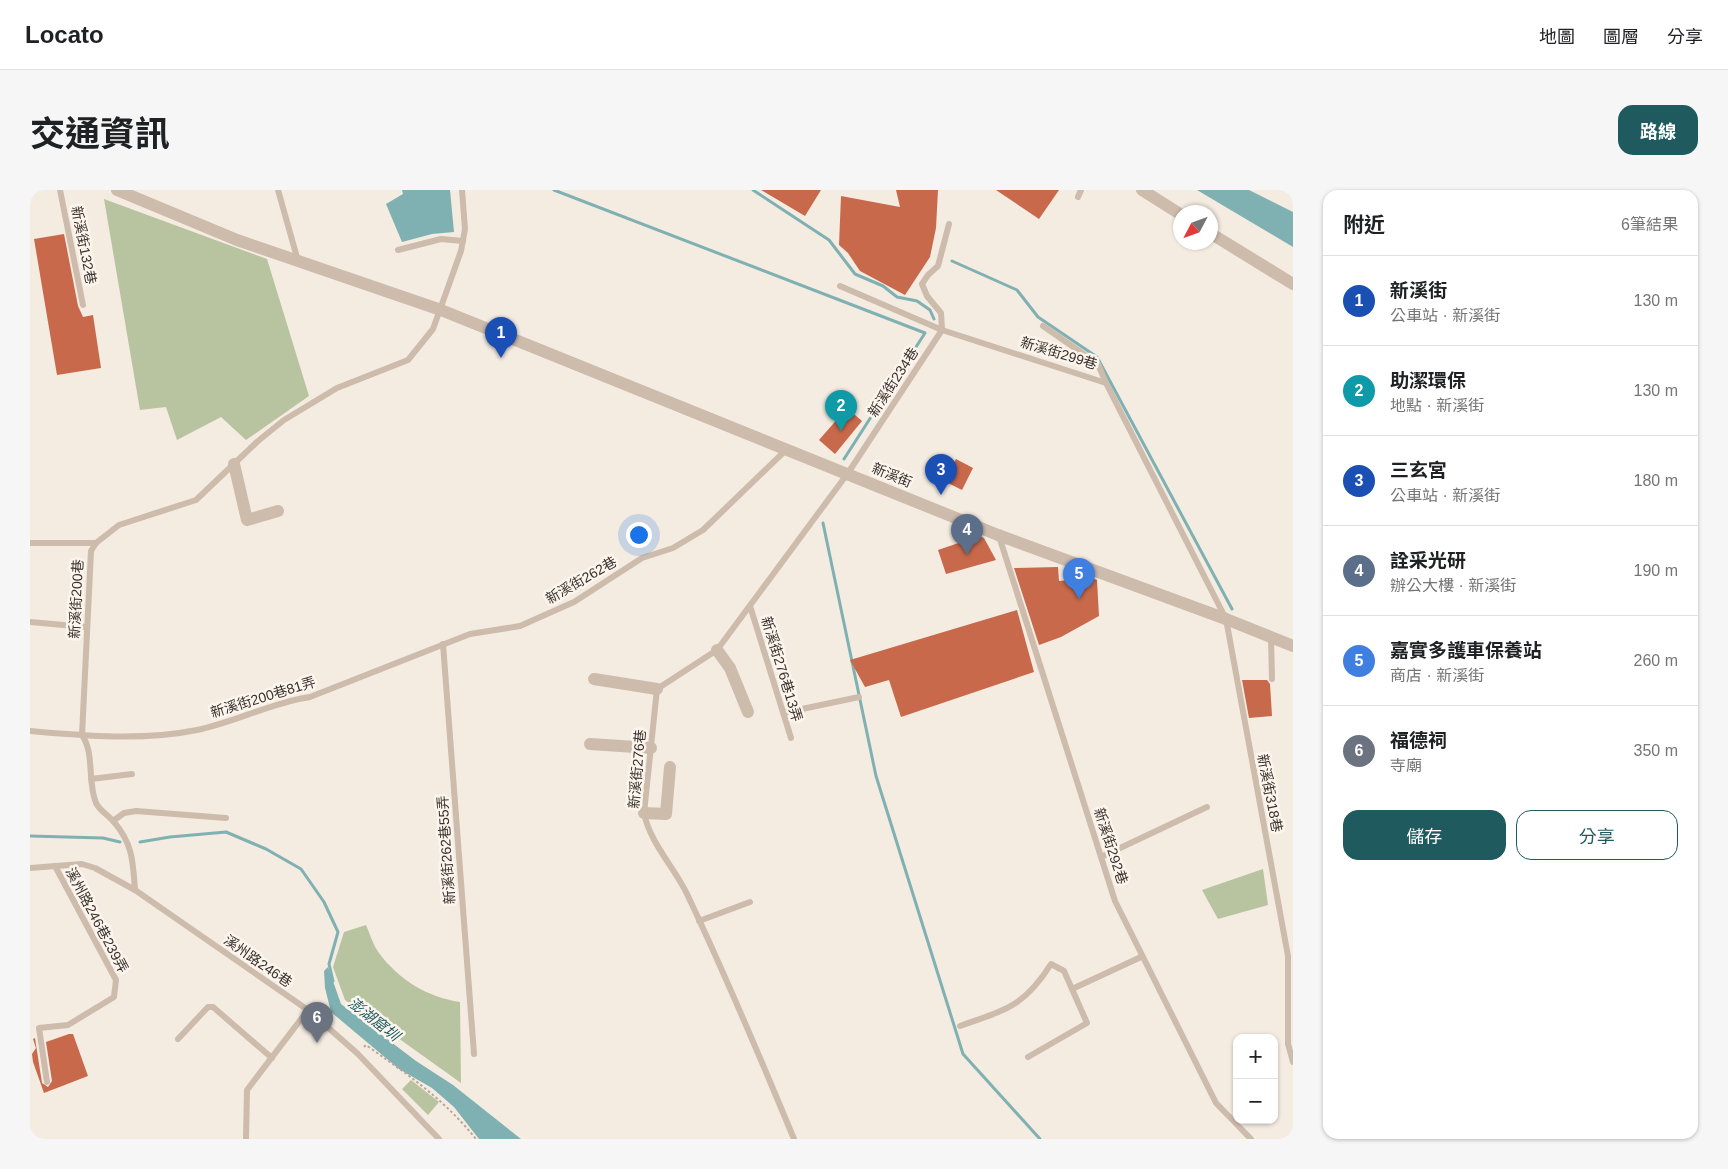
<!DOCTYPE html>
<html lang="zh-TW">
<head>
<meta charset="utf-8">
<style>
  :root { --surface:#fff; --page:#f6f6f6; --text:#202124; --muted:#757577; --line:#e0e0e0; --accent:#1f5a5e }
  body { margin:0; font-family:Arial,"Noto Sans TC",sans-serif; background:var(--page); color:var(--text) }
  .controls { position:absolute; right:15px; bottom:15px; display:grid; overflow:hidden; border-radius:10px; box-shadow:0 1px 4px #0004 }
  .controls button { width:45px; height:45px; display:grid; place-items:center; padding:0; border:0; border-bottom:1px solid var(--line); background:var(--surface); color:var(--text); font:25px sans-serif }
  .compass { position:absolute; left:1143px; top:15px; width:45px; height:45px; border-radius:50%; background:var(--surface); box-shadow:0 1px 4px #0004; rotate:229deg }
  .you { position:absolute; left:608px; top:344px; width:18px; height:18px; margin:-12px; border:4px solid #fff; border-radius:50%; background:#1a73e8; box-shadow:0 0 0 8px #1a73e833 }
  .badge { display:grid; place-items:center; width:32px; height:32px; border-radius:50%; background:var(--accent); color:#fff; font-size:16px; font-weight:700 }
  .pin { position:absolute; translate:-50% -41px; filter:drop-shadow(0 1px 2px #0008) }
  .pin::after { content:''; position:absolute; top:26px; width:18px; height:15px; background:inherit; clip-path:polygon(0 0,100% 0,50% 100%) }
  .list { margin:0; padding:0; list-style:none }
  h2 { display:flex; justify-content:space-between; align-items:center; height:65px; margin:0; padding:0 20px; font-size:21px }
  h2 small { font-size:16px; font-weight:400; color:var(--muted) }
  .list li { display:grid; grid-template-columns:32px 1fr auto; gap:15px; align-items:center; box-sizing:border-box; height:90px; padding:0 20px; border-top:1px solid var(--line) }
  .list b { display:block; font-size:19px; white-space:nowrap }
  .list p { margin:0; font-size:16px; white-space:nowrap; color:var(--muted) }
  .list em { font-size:16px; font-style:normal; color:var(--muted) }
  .actions { display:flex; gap:10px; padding:15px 20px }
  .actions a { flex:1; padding:11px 0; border:1px solid var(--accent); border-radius:15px; text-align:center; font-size:18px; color:var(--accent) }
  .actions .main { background:var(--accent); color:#fff }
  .map { position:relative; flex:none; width:1263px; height:949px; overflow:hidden; border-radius:15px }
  header { display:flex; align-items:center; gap:30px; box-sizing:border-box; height:70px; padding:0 25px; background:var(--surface); border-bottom:1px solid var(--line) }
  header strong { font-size:24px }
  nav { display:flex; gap:28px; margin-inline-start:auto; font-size:18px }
  .intro { display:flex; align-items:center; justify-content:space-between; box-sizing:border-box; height:120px; padding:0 30px }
  h1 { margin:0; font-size:35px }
  .button { padding:12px 22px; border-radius:15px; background:var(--accent); color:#fff; font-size:18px; font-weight:700 }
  main { display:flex; gap:30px; padding:0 30px }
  aside { flex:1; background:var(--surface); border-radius:15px; box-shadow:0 1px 4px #0004 }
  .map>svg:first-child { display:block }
</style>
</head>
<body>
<header>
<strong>Locato</strong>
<nav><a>地圖</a><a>圖層</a><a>分享</a></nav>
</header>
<div class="intro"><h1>交通資訊</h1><a class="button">路線</a></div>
<main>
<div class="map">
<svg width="1263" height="949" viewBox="0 0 1263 949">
  <rect width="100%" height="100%" fill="#f4ebe1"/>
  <!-- green -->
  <g fill="#b8c4a0">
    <polygon points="74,9 237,69 279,206 216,250 191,227 147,250 136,217 110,220"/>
    <polygon points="1233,679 1238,715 1188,729 1172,700"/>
    <path d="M336 735C340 744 343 755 349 763 369 790 397 807 430 812L431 893 315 810 303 777 314 742Z"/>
    <polygon points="381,890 409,912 398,925 372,899"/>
  </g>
  <!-- water -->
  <g fill="#7fb0b2">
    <polygon points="372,0 420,0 424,42 402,44 372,52 356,14 373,4"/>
    <polygon points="1167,0 1219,0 1263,22 1263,57"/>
    <polygon points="298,777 311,814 386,871 423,895 491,949 449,949 424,917 402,898 369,879 301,822 295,798 294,781"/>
  </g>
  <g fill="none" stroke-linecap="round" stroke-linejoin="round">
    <!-- stream -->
    <g stroke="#7fb0b2" stroke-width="3">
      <polyline points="524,0 895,143 814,269"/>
      <polyline points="723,0 799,50 825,84 853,96 867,107 887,111 900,120 904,129"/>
      <polyline points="922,71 987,100 1008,127 1067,167 1202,419"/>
      <polyline points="793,333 846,586 933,864 1010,949"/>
      <polyline points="0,646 73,648 90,652"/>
      <polyline points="110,652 140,647 196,642 236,659 271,679 294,712 308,742 299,774 303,791"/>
    </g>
  </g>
  <!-- building -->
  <g fill="#c8694b">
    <polygon points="731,0 791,0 775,26"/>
    <polygon points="866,0 908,0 906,38 900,67 875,105 830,81 818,63 809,55 811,6 870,17"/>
    <polygon points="966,0 1029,0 1009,29"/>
    <polygon points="34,44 48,116 53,127 63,125 71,178 27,185 4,49"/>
    <polygon points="817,218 832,231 805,264 789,250"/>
    <polygon points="926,269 943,278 932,300 914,291"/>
    <polygon points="949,346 954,348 966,370 916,384 908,360"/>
    <polygon points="1028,377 1029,391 1062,388 1067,390 1069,426 1031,447 1009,455 984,378"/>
    <polygon points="987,420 1004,482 871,527 859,490 835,497 820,470"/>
    <polygon points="1212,490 1237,490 1240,494 1242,526 1219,528"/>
    <polygon points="39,844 43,844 58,886 14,903 3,872 2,864 6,858 3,849 5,848 12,893 18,897 22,891 16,852"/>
  </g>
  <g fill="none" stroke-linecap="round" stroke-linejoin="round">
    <!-- path -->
    <path stroke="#b9a596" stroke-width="2" stroke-dasharray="2.5 2.5" stroke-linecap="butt" d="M334 857 336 855C378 885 413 908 446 949"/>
    <!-- service -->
    <g stroke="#cdbbac" stroke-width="6">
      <polyline points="30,0 53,115"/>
      <polyline points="248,0 268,71"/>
      <polyline points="1048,7 1051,0"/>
      <polyline points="368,60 411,49 433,51"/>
      <polyline points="810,96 912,140 1076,193 1196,429 1258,766 1258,854 1263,872"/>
      <polyline points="1013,136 1068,174 1076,193"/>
      <polyline points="969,346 1085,711 1186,913 1221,949"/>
      <polyline points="0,353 66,353"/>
      <polyline points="720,416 761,548"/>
      <polyline points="0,432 56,437"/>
      <polyline points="1241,447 1242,489"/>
      <polyline points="413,454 444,864"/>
      <polyline points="753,523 829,507"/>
      <path d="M0 541C55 546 113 551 167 540 206 532 240 513 280 507L440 444 490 436 544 412 612 368 643 358 673 340 756 260"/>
      <polyline points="61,589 102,584"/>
      <polyline points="83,631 94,623 106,621 196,628"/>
      <polyline points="1071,667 1177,617"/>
      <polyline points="0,678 52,674 65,678 105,700 278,820 328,864 409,949"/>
      <path d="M105 700C103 673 103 654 84 632 79 626 69 620 66 613 57 591 65 564 52 545L61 361 66 353 89 335 166 310 228 251 254 230 307 198 378 170 403 139 431 61 435 39 432 0"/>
      <polyline points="669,731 720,712"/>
      <path d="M930 836C975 820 994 817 1021 774L1034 781 1042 799 1111 767"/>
      <polyline points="148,849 178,817 183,817 242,868"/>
      <polyline points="998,867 1057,833 1042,799"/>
      <polyline points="17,892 9,838 38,835 84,807 86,790 25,676"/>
      <polyline points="216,949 217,900 278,820"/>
      <path d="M764 949C730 867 695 784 657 704 644 677 620 653 614 623L627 499 687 460 818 283 912 140 911 123 897 106 892 94 898 85 908 76 919 34"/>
    </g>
    <!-- minor -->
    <g stroke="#cdbbac" stroke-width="12">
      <polyline points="1112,0 1150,24"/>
      <polyline points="1180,43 1263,94"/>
      <polyline points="204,274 217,330 248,321"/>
      <polyline points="687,460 700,478 718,522"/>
      <polyline points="564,489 627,499"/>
      <polyline points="560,554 621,558"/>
      <polyline points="614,623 636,624 640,577"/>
    </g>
    <!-- tertiary -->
    <polyline stroke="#cdbbac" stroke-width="12" points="87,0 207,50 411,120 968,345 1196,429 1263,456"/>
  </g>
  <g text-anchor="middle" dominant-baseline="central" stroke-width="5" stroke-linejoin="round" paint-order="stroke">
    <!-- street labels -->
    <g font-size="14" fill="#3b302b" stroke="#fbf5ee">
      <text transform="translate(54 55) rotate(79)">新溪街132巷</text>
      <text transform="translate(1029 163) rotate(17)">新溪街299巷</text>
      <text transform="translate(863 192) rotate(-57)">新溪街234巷</text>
      <text transform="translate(862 285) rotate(22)">新溪街</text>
      <text transform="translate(551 390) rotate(-30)">新溪街262巷</text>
      <text transform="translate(46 409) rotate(-87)">新溪街200巷</text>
      <text transform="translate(752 479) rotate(73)">新溪街276巷13弄</text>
      <text transform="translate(233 507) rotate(-17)">新溪街200巷81弄</text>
      <text transform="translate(607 579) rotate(-85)">新溪街276巷</text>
      <text transform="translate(1240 603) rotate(79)">新溪街318巷</text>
      <text transform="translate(1081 656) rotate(72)">新溪街292巷</text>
      <text transform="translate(416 660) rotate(-94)">新溪街262巷55弄</text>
      <text transform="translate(67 730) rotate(62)">溪州路246巷239弄</text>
      <text transform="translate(228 771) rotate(35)">溪州路246巷</text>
    </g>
    <!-- water labels -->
    <g font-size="15" font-style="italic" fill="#1f5a5e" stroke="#fbf5ee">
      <text transform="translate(344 829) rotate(38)">澎湖窟圳</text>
    </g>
  </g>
</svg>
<div class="controls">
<button>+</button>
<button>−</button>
</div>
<svg class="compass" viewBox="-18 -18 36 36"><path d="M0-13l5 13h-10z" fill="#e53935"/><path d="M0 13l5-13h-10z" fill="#757577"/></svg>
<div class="you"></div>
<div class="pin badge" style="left:471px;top:168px;background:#1a4fb4">1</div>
<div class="pin badge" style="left:811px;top:241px;background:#0f9aa8">2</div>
<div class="pin badge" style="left:911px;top:305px;background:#1a4fb4">3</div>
<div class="pin badge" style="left:937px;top:365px;background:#5c6f8a">4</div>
<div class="pin badge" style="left:1049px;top:409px;background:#3f7fe0">5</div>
<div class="pin badge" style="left:287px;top:853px;background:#6b7280">6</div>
</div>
<aside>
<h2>附近<small>6筆結果</small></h2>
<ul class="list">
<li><span class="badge" style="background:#1a4fb4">1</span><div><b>新溪街</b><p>公車站 · 新溪街</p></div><em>130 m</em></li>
<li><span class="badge" style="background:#0f9aa8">2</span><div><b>助潔環保</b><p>地點 · 新溪街</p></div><em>130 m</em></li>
<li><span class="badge" style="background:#1a4fb4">3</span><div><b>三玄宮</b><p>公車站 · 新溪街</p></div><em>180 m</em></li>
<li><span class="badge" style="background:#5c6f8a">4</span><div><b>詮采光研</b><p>辦公大樓 · 新溪街</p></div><em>190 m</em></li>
<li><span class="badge" style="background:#3f7fe0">5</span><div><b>嘉實多護車保養站</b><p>商店 · 新溪街</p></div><em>260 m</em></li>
<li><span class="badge" style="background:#6b7280">6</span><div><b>福德祠</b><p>寺廟</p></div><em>350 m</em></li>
</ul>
<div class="actions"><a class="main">儲存</a><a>分享</a></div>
</aside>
</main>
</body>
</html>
